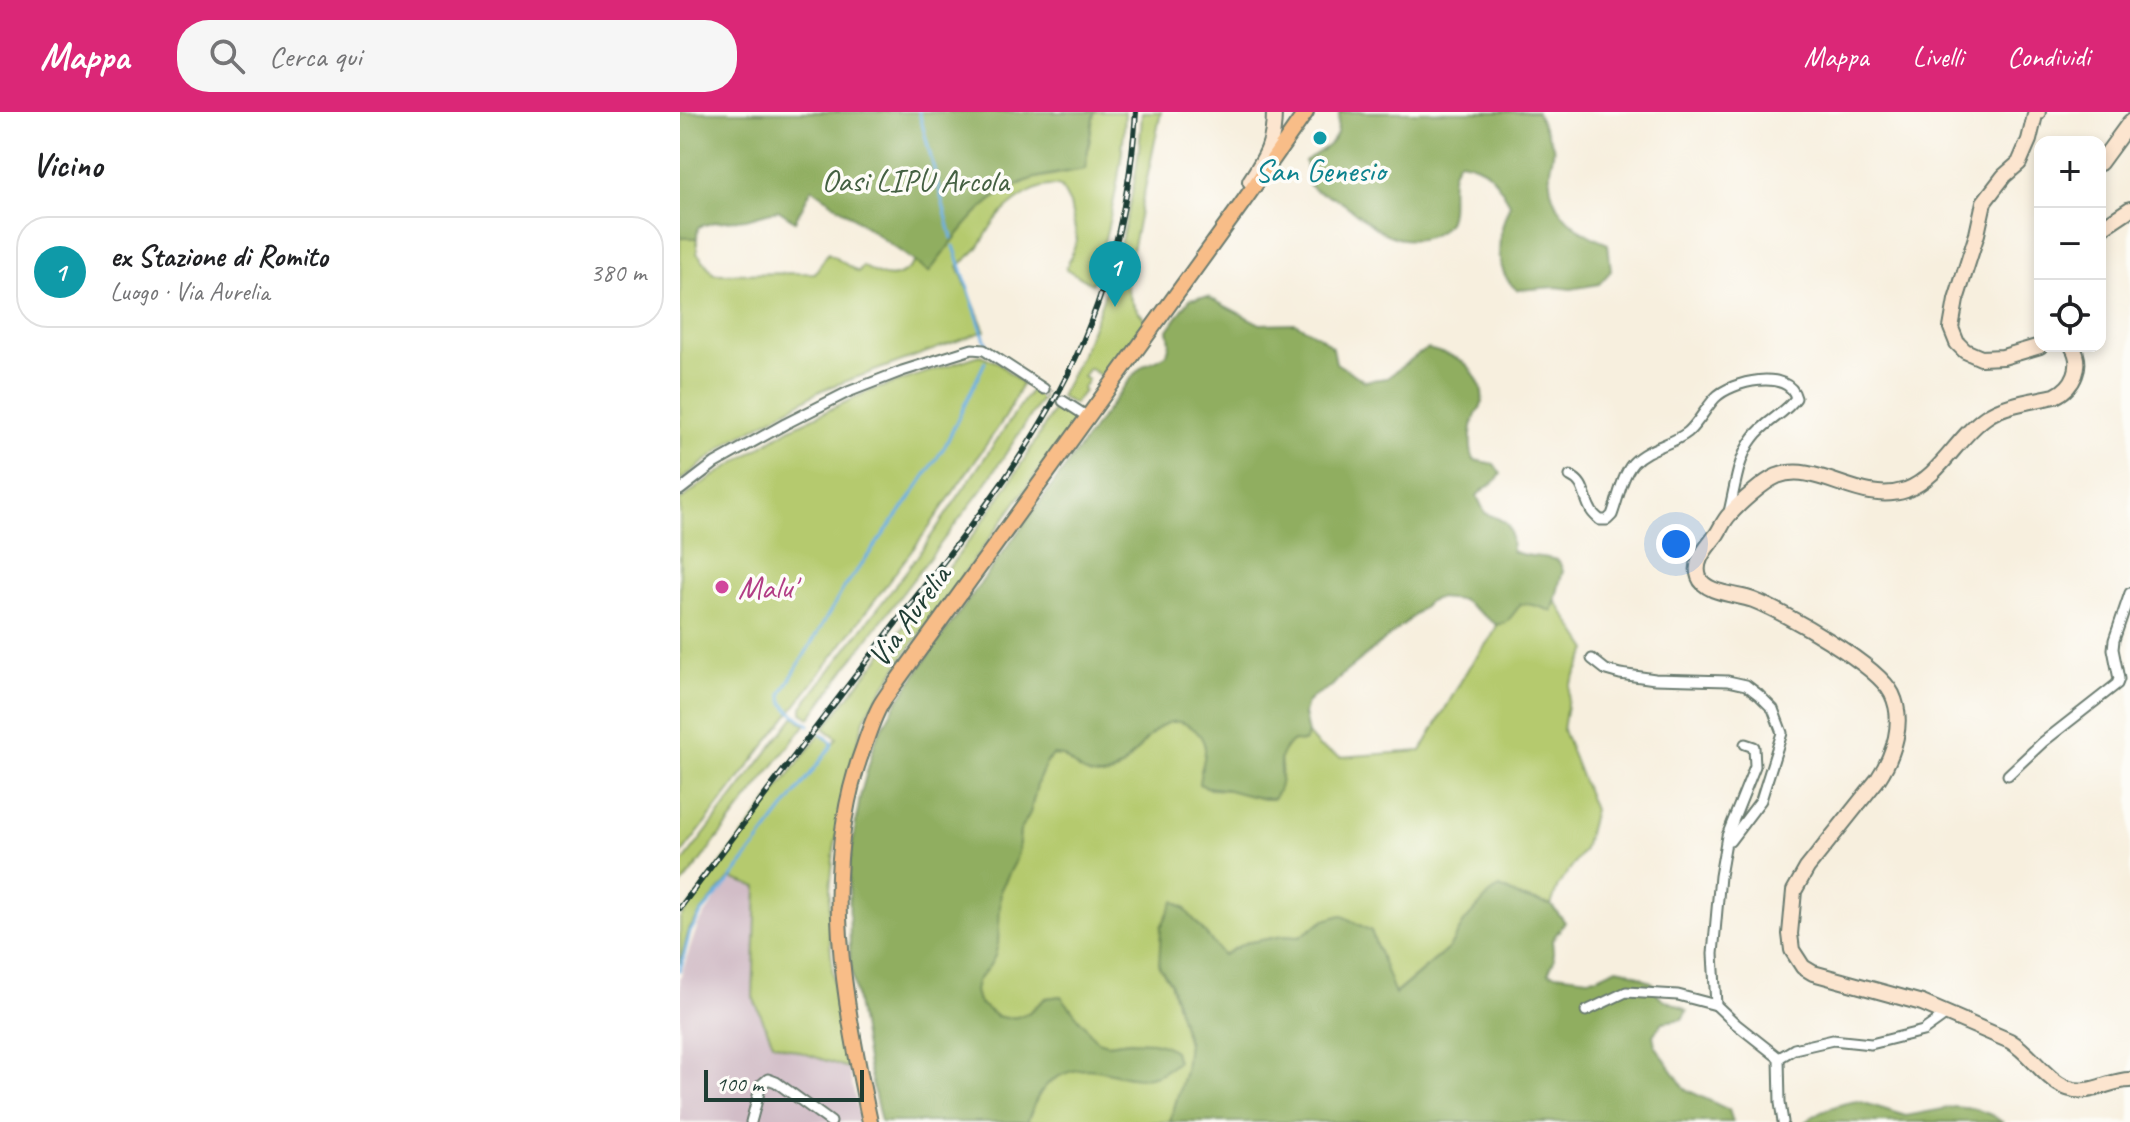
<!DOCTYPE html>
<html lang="it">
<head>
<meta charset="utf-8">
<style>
  :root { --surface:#fff; --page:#f6f6f6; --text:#202124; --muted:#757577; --line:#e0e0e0; --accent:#db2777 }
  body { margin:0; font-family:Caveat,sans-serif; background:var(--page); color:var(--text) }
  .controls { position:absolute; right:24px; top:24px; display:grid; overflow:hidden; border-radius:16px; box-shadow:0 4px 12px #0003 }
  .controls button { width:72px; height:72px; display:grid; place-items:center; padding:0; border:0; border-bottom:2px solid var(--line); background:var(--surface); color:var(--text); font:40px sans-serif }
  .scale { position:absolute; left:24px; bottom:20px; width:160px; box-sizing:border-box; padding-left:8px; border:4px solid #1f3d34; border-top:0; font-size:22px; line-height:28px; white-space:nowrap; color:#1f3d34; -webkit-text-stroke:6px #fdfcf7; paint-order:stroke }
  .you { position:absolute; left:996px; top:432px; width:28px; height:28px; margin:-20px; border:6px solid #fff; border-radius:50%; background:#1a73e8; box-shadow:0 0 0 12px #1a73e833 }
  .badge { display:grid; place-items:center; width:52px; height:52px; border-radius:50%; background:var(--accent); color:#fff; font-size:26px; font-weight:700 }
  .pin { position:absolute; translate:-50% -66px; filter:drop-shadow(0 2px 4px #0008) }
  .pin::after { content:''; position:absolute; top:42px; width:28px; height:24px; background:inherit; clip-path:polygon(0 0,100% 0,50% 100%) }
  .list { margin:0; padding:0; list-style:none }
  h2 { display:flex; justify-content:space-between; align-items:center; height:104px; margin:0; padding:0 32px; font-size:34px }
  h2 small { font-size:26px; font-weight:400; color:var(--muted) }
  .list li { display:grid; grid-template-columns:52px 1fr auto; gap:24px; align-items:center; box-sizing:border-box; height:112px; margin:0 16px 16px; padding:0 16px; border:2px solid var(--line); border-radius:32px }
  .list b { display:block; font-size:30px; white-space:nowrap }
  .list p { margin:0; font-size:26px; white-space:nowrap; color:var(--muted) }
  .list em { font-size:26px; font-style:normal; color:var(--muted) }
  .icon { flex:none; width:44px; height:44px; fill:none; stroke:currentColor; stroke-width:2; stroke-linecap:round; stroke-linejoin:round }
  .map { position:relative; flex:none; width:1450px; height:1010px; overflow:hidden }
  header { display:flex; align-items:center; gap:48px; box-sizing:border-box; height:112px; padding:0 40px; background:var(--accent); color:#fff }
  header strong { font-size:38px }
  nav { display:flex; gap:44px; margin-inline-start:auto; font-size:28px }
  .search { width:560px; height:72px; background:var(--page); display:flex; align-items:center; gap:20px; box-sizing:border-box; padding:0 28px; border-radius:32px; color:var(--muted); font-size:30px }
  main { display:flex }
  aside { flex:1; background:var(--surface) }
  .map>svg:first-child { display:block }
</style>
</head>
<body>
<header>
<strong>Mappa</strong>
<div class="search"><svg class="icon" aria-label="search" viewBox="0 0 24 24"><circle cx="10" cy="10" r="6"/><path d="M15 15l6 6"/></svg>Cerca qui</div>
<nav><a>Mappa</a><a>Livelli</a><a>Condividi</a></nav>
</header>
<main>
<aside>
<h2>Vicino<small></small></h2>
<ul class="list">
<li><span class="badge" style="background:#0f9aa8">1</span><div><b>ex Stazione di Romito</b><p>Luogo · Via Aurelia</p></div><em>380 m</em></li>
</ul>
</aside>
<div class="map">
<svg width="1450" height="1010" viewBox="0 0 1450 1010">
  <rect width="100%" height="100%" fill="#fdfcf7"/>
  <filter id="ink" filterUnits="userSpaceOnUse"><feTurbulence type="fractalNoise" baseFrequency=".0125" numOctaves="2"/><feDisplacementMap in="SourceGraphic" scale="16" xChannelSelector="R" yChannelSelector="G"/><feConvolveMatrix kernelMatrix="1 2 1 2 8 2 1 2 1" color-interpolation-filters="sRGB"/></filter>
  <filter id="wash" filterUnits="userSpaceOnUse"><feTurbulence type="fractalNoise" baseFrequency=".006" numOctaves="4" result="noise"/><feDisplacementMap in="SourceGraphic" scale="32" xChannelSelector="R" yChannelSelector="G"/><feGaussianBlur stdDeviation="1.8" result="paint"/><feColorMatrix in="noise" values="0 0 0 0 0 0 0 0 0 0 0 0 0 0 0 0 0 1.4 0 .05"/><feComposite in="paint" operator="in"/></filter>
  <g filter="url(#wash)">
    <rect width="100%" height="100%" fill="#f7efde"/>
    <!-- industrial -->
    <polygon fill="#d2bdc7" points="50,766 77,775 73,885 93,930 168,956 181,1010 0,1010 0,866 18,813"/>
    <!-- green -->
    <g fill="#b5ca6e" stroke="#6a8451" stroke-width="2">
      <path d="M414 0H445C443 59 429 116 412 172L386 157 397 128 390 92 381 75C359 68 328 92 315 109 308 118 304 128 297 137 292 143 284 149 278 154L305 219 142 278 50 330 0 369V126H17V141L34 162 135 161 148 141 178 160 183 154C203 167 218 171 235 150L249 160 295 100 318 83 351 67 405 57Z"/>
      <path d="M462 0H481L446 167C449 188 453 195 468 210L426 267 409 256 403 265 408 268 402 277 404 279 394 292 380 285C389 266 400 248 407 229 436 159 459 75 462 0Z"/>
      <polygon points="300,243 317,250 342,272 326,304 242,425 135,568 0,744 0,389 20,373 109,317 187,280"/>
      <polygon points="351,278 363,285 303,376 179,538 130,606 122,601 122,595 237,445"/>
      <path d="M376 293 395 309 224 544 185 605 173 646 163 692 154 738 150 777 149 817 155 887 168 956 93 931 73 885 77 775 50 766 22 799 9 818 0 852V806L140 622 151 630V634L157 626 144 616C224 512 314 408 376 293Z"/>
      <path d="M876 489 908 538 890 573 883 618 914 698 904 737 878 774 871 793 834 783 785 809 769 836 714 882 691 819 645 808 619 825 603 824 565 831 543 843 512 808 505 796 494 789 479 854 490 870 508 931 505 959 490 1010H347C351 1000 355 989 361 980 378 954 411 953 438 963L450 929 427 932 417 929 380 884 366 886 348 901 337 905 326 906 316 904 298 890 295 879 297 869 310 853 321 777 338 740 340 719 350 701 358 669 366 651 373 643 383 644C392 652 399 655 410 659 414 661 418 663 422 664 446 666 463 622 483 612 500 603 523 618 525 636 526 645 523 653 520 661L529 677 551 678 583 687H593C595 681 600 673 601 667 604 646 592 646 613 629H624L628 622 639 635 660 645 741 639 789 555 812 524 817 513 827 510 841 492 852 491 872 499Z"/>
      <polygon points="115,604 125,613 0,775 0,754"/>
    </g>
    <!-- forest -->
    <g fill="#90ae61" stroke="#58764a" stroke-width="2">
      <path d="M0 0H414L405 57C387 60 367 62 349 68 300 85 280 121 249 160L132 76 115 109 98 98 66 107 35 110 18 115 17 126H0Z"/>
      <path d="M660 0H857C861 11 869 23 873 34 875 42 870 51 870 59 867 98 895 119 928 132L931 159 919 172 891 177 876 175 837 178C811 156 818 120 830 92 816 68 809 53 779 49 764 66 778 97 766 113 760 120 750 126 740 127 702 132 685 104 655 86 649 82 639 82 633 77 626 72 627 57 625 49 636 41 653 34 657 21 659 13 657 7 660 0Z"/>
      <path d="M520 185H528L580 212 615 211 640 225 653 236 656 251 685 269 707 266 737 243 747 237C774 244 784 244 798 269 802 277 804 286 801 294 800 298 796 301 795 305 790 316 789 337 794 348L814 352 821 362C814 374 805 373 797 384L805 401C832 412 830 411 832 439 847 447 863 442 879 449L883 459C878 473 877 486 872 499 861 496 853 491 841 492L827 510 817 513 782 488 758 486 749 489 728 509 663 562 652 574 634 584 627 591 624 602 628 622 624 630 613 629C586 651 612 662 593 687 578 687 566 683 552 679 541 675 530 678 519 672 520 659 526 647 525 635 523 626 519 620 511 615 473 590 456 661 421 664 406 665 393 653 383 644L373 643 366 651 358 669 350 701 340 719 338 740 335 750 321 777 318 832 315 844 310 853 297 869 295 879 298 890 316 904 326 906 337 905 348 901 366 886 381 884 417 929 427 932 450 929 473 930 484 933 494 939 497 950C490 956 479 963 470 965 439 970 416 948 384 962 374 966 366 972 360 981 354 990 351 1001 347 1010H201L188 954 170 849 169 754 180 685 196 627 215 593 265 520 444 275C450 268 455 260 463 254 471 249 479 248 487 242L490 230 488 218 510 187Z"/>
      <path d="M820 775 842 786 871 793 885 810 872 828 874 848 868 861 908 866 918 865 937 856 947 858 973 871C979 894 992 886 1007 899L1002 907 983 910 973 923 975 933 1005 977 1049 998 1053 1010H490L505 959 508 931 490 870 479 854 481 815 494 789C510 799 529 827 543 843L565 831 603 824 619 825 645 808 661 803 691 819 715 882 769 836 785 809 809 783Z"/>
      <path d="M1178 989 1226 1004 1274 995 1295 997 1312 1003 1322 1010H1125C1139 999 1161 991 1178 989Z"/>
    </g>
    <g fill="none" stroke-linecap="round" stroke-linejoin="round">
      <!-- stream -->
      <g stroke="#6db1e3" stroke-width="3">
        <polyline points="239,0 272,126"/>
        <polyline points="274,134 308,237"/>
        <path d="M129 613C118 604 100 596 102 581L164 476 229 388 265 334 305 250"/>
        <polyline points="0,858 10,820 22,800 50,768 151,635 152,630 141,622"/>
      </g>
    </g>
  </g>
  <g filter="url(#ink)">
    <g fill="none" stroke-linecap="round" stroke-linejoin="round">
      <!-- street-tunnel -->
      <polyline stroke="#cccbbc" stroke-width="9" stroke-dasharray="9 4.5" stroke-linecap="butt" points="364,277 383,289"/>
      <!-- street casing -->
      <g stroke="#6b7b70" stroke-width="13">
        <g id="street">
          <polyline points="383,289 408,305"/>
          <path d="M890 364C906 371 903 385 911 398 912 401 918 406 920 408H927L932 403C938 387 942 364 953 351 968 335 992 333 1008 320 1019 310 1025 297 1035 286 1051 269 1109 256 1116 286 1105 302 1084 310 1073 326 1058 345 1055 376 1049 400"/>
          <polyline points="0,378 35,351 105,312 168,280 222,259 292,237 304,238 364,277"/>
          <polyline points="912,547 926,558 940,562 975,567 1048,569 1066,573 1079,583 1093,597 1102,621 1081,688 1050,729"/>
          <polyline points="1065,632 1074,635 1075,654 1047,724 1040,764 1033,842 1036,893 1056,912 1099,946"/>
          <polyline points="1328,663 1363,630 1437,572 1439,567 1433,537 1434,528 1450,481"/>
          <polyline points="906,899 946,880 998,883 1036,893"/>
          <polyline points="71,1010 81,973 88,967 96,970 151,1010"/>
          <polyline points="1103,1010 1100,991 1099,946 1114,937 1153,928 1191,932 1243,919 1268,901"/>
        </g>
      </g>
      <!-- secondary casing -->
      <g stroke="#6b7b70" stroke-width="18">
        <g id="secondary">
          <polyline points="1358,0 1355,3 1349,28 1339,51 1324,64 1304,90 1297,122 1276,188 1271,216 1277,231 1285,239 1301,246 1323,245 1360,234"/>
          <polyline points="1420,51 1450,10"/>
          <path d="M570 69C587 43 594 32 594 0"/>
          <polyline points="1420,117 1450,97"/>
          <path d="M1392 234C1404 253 1394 275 1375 284 1353 289 1324 292 1306 305 1277 325 1260 365 1226 378 1179 394 1137 348 1097 364 1083 370 1060 391 1050 402 1044 408 1041 416 1037 422 1028 435 1013 448 1019 465 1025 482 1058 482 1073 488 1104 500 1198 553 1212 582 1225 609 1214 643 1198 667L1127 756 1114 779 1110 822 1112 838 1123 855 1133 861 1242 891 1330 929C1356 944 1373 984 1407 978 1422 976 1434 968 1450 968"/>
        </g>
      </g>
      <!-- primary casing -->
      <g stroke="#6b7b70" stroke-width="18">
        <path id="primary" d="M190 1010C164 888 138 758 183 637 188 622 193 606 201 592 207 582 215 572 222 562L561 93 626 0"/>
      </g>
      <!-- street -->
      <use href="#street" stroke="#fff" stroke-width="9"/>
      <!-- secondary -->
      <use href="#secondary" stroke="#fce5cf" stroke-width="14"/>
      <!-- primary -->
      <use href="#primary" stroke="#f8bd88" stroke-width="14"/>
      <!-- rail casing -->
      <g stroke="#1f3d34" stroke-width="6">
        <path id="rail" d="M0 796C68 705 136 615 205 525 280 427 365 329 410 212 437 144 451 73 456 0"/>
      </g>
      <!-- rail -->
      <use href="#rail" stroke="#fdfcf7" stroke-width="3" stroke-dasharray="9" stroke-linecap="butt"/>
    </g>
  </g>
  <!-- markers -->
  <circle fill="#0f9aa8" stroke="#fdfcf7" stroke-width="3" cx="640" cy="26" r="8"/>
  <circle fill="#d1479c" stroke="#fdfcf7" stroke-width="3" cx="42" cy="475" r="8"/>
  <g text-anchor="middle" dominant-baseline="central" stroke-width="7" stroke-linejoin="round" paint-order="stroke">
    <!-- culture labels -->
    <g font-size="32" fill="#0d838f" stroke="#fdfcf7">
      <text x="640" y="58">San Genesio</text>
    </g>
    <!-- park labels -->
    <g font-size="32" fill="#446042" stroke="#fdfcf7">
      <text x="235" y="68">Oasi LIPU Arcola</text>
    </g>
    <!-- hotel labels -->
    <g font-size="32" fill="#b23c85" stroke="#fdfcf7" text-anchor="start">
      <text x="58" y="475">Malu'</text>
    </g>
    <!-- street labels -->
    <g font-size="32" fill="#1f3d34" stroke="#fdfcf7">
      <text transform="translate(229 504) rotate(-54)">Via Aurelia</text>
    </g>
  </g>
</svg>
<div class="controls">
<button>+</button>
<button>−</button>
<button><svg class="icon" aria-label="locate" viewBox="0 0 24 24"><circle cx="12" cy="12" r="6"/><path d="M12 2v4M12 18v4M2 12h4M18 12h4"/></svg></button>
</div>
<div class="scale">100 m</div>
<div class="you"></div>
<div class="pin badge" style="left:435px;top:195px;background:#0f9aa8">1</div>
</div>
</main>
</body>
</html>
